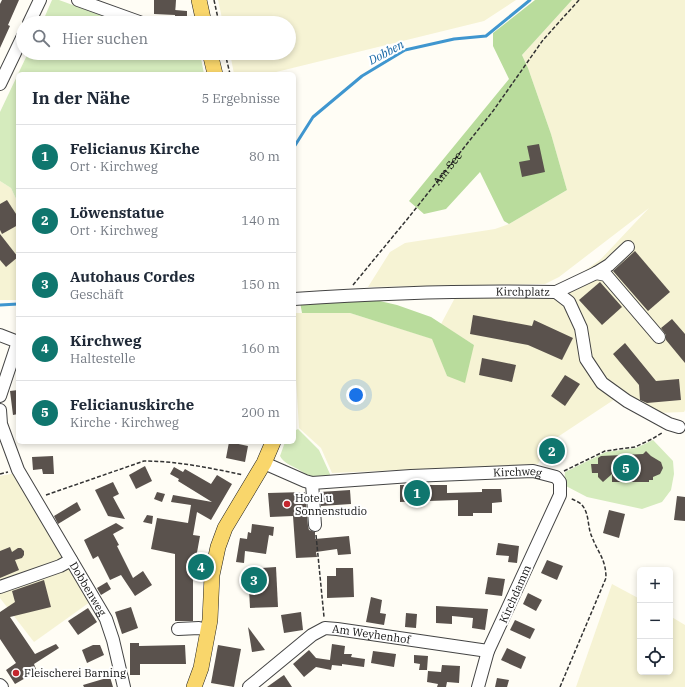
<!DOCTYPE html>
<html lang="de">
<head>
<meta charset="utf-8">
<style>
  :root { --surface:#fff; --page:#f6f6f7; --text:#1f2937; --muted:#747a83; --line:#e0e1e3; --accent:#0f766e }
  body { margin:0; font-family:"IBM Plex Serif",serif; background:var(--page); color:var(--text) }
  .controls { position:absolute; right:12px; bottom:12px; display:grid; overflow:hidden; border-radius:6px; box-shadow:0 2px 6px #0003 }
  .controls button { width:36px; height:36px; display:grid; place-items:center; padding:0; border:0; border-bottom:1px solid var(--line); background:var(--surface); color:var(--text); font:20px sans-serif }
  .you { position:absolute; left:356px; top:395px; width:14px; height:14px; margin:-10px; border:3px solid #fff; border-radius:50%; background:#1a73e8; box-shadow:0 0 0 6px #1a73e833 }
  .badge { display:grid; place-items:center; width:26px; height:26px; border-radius:50%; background:var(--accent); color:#fff; font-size:13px; font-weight:700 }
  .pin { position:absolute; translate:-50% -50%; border:2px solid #fff; box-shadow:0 1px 4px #0006 }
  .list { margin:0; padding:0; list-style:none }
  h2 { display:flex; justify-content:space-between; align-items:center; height:52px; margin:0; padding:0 16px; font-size:17px }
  h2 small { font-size:13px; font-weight:400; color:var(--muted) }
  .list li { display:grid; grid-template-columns:26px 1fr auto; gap:12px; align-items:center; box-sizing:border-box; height:64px; padding:0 16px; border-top:1px solid var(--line) }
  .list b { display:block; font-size:15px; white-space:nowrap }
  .list p { margin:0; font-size:13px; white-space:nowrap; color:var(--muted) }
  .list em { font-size:13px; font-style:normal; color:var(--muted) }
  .icon { flex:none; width:22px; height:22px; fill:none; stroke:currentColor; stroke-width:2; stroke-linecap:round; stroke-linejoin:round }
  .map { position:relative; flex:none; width:685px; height:687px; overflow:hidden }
  .search { position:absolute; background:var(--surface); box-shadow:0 2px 6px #0003; left:16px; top:16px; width:280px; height:44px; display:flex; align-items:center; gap:10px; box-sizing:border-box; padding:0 14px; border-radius:22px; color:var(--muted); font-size:15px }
  .panel { position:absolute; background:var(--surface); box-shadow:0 2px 6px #0003; left:16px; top:72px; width:280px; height:372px; border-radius:6px }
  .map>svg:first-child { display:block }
</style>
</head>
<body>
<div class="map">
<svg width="685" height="687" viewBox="0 0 685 687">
  <rect width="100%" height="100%" fill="#fffdf5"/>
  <!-- farmland -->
  <g fill="#f6f3d4">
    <polygon points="218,0 516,0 484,21 268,74 234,74 230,53 289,53 289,23 223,23"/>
    <polygon points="572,0 685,0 685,410 684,412 656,413 615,399 547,444 538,464 332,473 321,448 299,428 294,346 294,313 350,313 433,339 447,376 474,345 441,324 457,294 553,294 601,259 649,208 559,277 545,284 368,287 390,252 405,243 495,229 509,224 567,190 551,134 528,68 522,55"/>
    <polygon points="0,181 11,188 18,203 18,300 0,300"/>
    <polygon points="16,473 90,602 34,642 0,598 0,476"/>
    <polygon points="612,584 640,599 640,672 670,672 670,616 685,625 685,687 576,687"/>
  </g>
  <!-- green -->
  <g fill="#d5ebbd">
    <polygon points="52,0 59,0 122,23 42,23"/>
    <polygon points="28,53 200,53 204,74 18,74 18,203 11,188 0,181 0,112"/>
    <path d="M298 429 319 450 330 474V477L311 479C308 477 305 473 301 471 294 466 284 464 280 456L285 442H294V431Z"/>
    <polygon points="653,440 673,461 674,474 671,490 662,502 642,509 587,497 564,485 565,472 606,452 636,448"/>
  </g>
  <!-- forest -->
  <g fill="#b9dc9c">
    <polygon points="535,0 572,0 522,55 528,68 551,134 567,190 509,224 504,221 480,172 446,209 424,214 409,201 509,79 493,46 493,33"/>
    <polygon points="371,299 397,305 431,317 474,345 465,383 447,376 432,339 350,313 302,313 300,302"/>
  </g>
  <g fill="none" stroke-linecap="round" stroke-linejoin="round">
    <!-- stream -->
    <g stroke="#3f96cf" stroke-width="3">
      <polyline points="294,147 313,117 362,76 405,50 454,39 486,36 530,0"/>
      <polyline points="0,305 18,304"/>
    </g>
  </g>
  <!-- building -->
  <g fill="#5a524d">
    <polygon points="2,0 19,0 8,25 10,26 0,48 0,4"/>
    <polygon points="154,0 176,0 175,15 154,14"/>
    <polygon points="175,10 187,11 187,22 175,21"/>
    <polygon points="539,144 545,172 522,177 519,162 530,160 527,146"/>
    <polygon points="7,200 18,217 18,225 2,234 0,230 0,204"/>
    <polygon points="0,234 18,257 6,267 0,260"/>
    <polygon points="635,251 670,292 648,311 613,271"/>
    <polygon points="600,282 622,307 602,325 579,300"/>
    <polygon points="473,315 532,326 534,320 573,338 562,360 528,345 470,334"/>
    <polygon points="672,319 685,334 685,363 666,340 666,335 661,328"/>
    <polygon points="625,343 656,381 679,379 681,400 647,403 640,400 639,385 613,354"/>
    <polygon points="482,358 516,365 512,382 479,375"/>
    <polygon points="565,375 580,384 565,406 551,396"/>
    <polygon points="18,390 18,414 13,415 10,391"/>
    <polygon points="229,442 248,446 245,462 226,458"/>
    <polygon points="646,451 651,456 661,462 663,468 660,474 653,477 653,480 649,480 649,482 612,482 612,474 603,482 598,477 598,473 592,473 591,464 598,464 598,458 601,456 643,454"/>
    <polygon points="53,456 54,474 43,474 42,469 33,470 32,457"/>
    <polygon points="145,466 152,481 136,489 129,475"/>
    <polygon points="174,467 183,472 185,469 211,484 217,475 232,484 211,520 197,512 193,535 200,536 196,558 193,557 193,621 175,621 175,554 151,549 157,518 188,523 191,505 171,502 173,495 212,502 178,481 179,479 170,474"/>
    <polygon points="113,482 119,494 113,497 125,519 108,516 95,490"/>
    <polygon points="400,485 447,485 447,493 482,492 482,489 501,489 502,502 492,503 492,513 473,513 473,516 458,516 458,500 400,502"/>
    <polygon points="350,490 351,504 321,506 320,492"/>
    <polygon points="157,492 165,494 162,502 154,499"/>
    <polygon points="305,492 308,526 309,530 315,532 315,539 349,536 351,554 338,555 337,549 316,552 317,557 296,558 293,516 270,517 268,493"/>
    <polygon points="677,496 685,497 685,521 674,520"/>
    <polygon points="77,502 81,510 58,524 54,516"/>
    <polygon points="609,510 625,514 619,538 603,533"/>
    <polygon points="147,515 153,516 152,524 143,522"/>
    <polygon points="116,523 124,528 113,534 119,545 117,546 133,578 143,571 152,585 135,596 121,575 110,580 98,556 93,559 84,540"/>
    <polygon points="252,524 274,527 273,536 269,535 266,554 245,551 244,563 236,562 240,538 247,539 248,532 251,533"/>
    <polygon points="498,543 519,546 517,563 508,562 509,556 496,555"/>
    <polygon points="10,547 12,552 18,548 21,548 24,551 24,555 22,558 15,560 19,570 0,578 0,551"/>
    <polygon points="547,560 563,566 557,580 541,573"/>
    <polygon points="276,567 278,607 250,608 248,569"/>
    <polygon points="336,568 353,568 354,597 327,598 327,576 336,576"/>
    <polygon points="488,577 505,579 502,596 485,594"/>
    <polygon points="44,580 51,607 10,617 35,654 56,644 59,648 34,664 36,669 28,674 29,676 15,684 6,670 16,663 0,639 0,612 15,602 12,591"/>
    <polygon points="107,582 111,589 101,595 97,588"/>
    <polygon points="528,593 542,600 536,611 523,604"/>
    <polygon points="371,597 382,600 380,613 386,614 384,625 366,622"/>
    <polygon points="436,606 488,609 485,630 472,628 473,618 452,616 452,624 436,623"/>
    <polygon points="131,607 138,628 122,634 115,612"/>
    <polygon points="88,608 97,622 78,635 68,621"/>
    <polygon points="301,612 303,630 284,633 281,615"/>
    <polygon points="406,613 417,614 416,628 405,627"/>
    <polygon points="515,620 535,629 530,639 510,630"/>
    <polygon points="248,627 265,650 252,652"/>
    <polygon points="130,643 139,643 139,646 185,645 186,664 140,664 140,675 130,675"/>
    <polygon points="332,644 345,646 344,654 352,654 351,657 365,659 364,667 342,664 342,666 332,665 331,670 316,667 304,677 293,664 309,650 316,658 330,660"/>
    <polygon points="93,645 100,645 104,655 87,663 82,650"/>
    <polygon points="218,645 241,649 234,687 211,683"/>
    <polygon points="507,648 526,657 521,669 501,660"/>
    <polygon points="373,651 396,654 394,667 371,663"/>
    <polygon points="414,655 428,656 427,670 419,670 420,664 414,663"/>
    <polygon points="442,665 460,666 459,683 447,682 446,687 437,687 438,684 427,682 428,671 441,672"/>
    <polygon points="284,675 292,687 267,687 281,677"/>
    <polygon points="110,677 113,687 84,687 83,685"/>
    <polygon points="497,678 509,680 507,687 495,687"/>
  </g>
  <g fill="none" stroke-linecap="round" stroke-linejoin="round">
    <!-- minor casing -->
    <g stroke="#444" stroke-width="14">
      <g id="minor">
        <polyline points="78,0 142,23"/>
        <polyline points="29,23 40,0"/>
        <polyline points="0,84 23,36"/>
        <polyline points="596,273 606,275 659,337"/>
        <polyline points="556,292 596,273 609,265 628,247"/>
        <path id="s2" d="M294 299C381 293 469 290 556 292L569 302 581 328 586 359 602 383 627 401 669 424 679 427"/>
        <polyline points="0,335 18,342 0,396"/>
        <path id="s3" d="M0 410 1 424 18 470 106 619 113 640 124 687"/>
        <path id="s4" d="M264 463 305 481 312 483 411 476 533 471 556 477 560 482V495L488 651 478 687"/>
        <polyline points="312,483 315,525"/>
        <polyline points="0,587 60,566 71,560"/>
        <polyline points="178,629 199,628 208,630"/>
        <polyline points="0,685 2,687"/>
        <path id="s5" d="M249 687 312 635 325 628 337 629 488 651"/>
      </g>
    </g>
    <!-- major casing -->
    <g stroke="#222" stroke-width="16">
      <g id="major">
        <polyline points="199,0 204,23"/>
        <polyline points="210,53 215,74"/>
        <polyline points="194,687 201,668 210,620 212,575 218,547 225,528 264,463 273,442"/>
      </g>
    </g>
    <!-- path -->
    <g stroke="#333" stroke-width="1.5" stroke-dasharray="4 2" stroke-linecap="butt">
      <polyline points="214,0 219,23"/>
      <polyline points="225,53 230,74"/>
      <path id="s1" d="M353 285 409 217 493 111 543 40 579 0"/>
      <polyline points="551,465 560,444"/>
      <polyline points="564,471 605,451 635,447 652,439 662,433"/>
      <polyline points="0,474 8,472"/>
      <path d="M46 495 144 461C177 461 211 468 243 475"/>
      <polyline points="316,535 324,617"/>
      <path d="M560 687 606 578C606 559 598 553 592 537 587 527 590 513 581 504 579 502 574 500 570 498"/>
    </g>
    <!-- minor -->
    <use href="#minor" stroke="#fff" stroke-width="12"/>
    <!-- major -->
    <use href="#major" stroke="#f9d66b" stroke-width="15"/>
  </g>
  <!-- markers -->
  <g fill="#c4262e" stroke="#fff" stroke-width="1.5">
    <circle cx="287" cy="504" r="4"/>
    <circle cx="16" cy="673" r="4"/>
  </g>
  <g text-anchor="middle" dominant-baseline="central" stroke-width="4" stroke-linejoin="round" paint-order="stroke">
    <!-- street labels -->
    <g font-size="11" fill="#111" stroke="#fff">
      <text stroke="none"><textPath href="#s1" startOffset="150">Am See</textPath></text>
      <text stroke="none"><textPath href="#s2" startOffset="229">Kirchplatz</textPath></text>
      <text stroke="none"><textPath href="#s4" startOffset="258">Kirchweg</textPath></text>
      <text stroke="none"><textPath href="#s3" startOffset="201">Dobbenweg</textPath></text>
      <text transform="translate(515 594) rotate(-66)">Kirchdamm</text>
      <text stroke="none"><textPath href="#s5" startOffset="143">Am Weyhenhof</textPath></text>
    </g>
    <!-- poi labels -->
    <g font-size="11" fill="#111" stroke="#fff" text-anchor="start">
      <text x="295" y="498">Hotel u<tspan x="295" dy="13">Sonnenstudio</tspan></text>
      <text x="24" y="673">Fleischerei Barning</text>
    </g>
    <!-- water labels -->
    <g font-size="12" font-style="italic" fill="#1768a6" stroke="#fff">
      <text transform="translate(386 52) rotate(-28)">Dobben</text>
    </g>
  </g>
</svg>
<div class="controls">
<button>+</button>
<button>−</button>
<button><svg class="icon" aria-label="locate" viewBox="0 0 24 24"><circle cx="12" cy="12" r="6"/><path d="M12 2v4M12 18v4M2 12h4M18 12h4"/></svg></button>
</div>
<div class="you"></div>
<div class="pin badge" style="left:417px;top:493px">1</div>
<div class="pin badge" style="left:552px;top:451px">2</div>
<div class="pin badge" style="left:254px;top:580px">3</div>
<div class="pin badge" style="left:201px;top:567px">4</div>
<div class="pin badge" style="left:626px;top:468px">5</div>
<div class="search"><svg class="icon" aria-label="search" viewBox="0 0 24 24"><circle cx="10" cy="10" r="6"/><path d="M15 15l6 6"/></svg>Hier suchen</div>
<section class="panel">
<h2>In der Nähe<small>5 Ergebnisse</small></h2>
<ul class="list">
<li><span class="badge">1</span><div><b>Felicianus Kirche</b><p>Ort · Kirchweg</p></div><em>80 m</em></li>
<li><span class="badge">2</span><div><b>Löwenstatue</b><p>Ort · Kirchweg</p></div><em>140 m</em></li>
<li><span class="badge">3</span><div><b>Autohaus Cordes</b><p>Geschäft</p></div><em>150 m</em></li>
<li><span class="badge">4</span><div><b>Kirchweg</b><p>Haltestelle</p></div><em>160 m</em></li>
<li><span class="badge">5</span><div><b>Felicianuskirche</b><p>Kirche · Kirchweg</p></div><em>200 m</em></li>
</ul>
</section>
</div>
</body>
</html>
